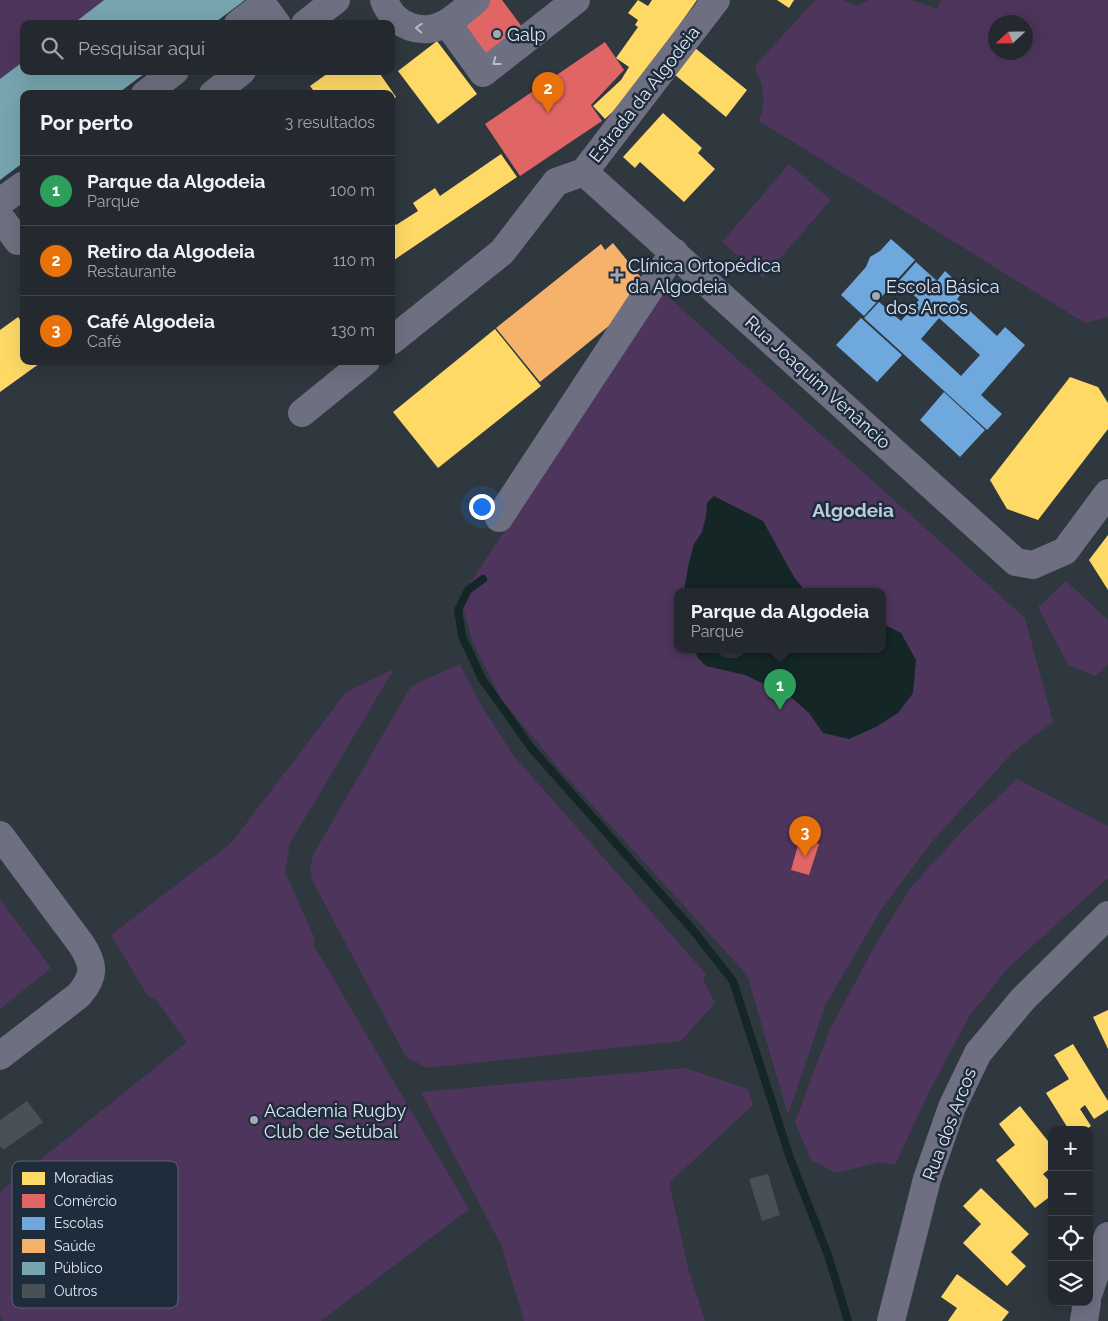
<!DOCTYPE html>
<html lang="pt">
<head>
<meta charset="utf-8">
<style>
  :root { --surface:#23292f; --page:#2f353b; --text:#f1f3f6; --muted:#a3a6aa; --line:#40454b; --accent:#8c9099 }
  body { margin:0; font-family:Raleway,sans-serif; background:var(--page); color:var(--text) }
  .controls { position:absolute; right:15px; bottom:15px; display:grid; overflow:hidden; border-radius:10px; box-shadow:0 5px 20px #0002 }
  .controls button { width:45px; height:45px; display:grid; place-items:center; padding:0; border:0; border-bottom:1px solid var(--line); background:var(--surface); color:var(--text); font:25px sans-serif }
  .compass { position:absolute; left:988px; top:15px; width:45px; height:45px; border-radius:50%; background:var(--surface); box-shadow:0 5px 20px #0002; rotate:248deg }
  .you { position:absolute; left:481px; top:506px; width:18px; height:18px; margin:-12px; border:4px solid #fff; border-radius:50%; background:#1a73e8; box-shadow:0 0 0 8px #1a73e833 }
  .badge { display:grid; place-items:center; width:32px; height:32px; border-radius:50%; background:var(--accent); color:#fff; font-size:16px; font-weight:700 }
  .pin { position:absolute; translate:-50% -41px; filter:drop-shadow(0 1px 2px #0008) }
  .pin::after { content:''; position:absolute; top:26px; width:18px; height:15px; background:inherit; clip-path:polygon(0 0,100% 0,50% 100%) }
  .popup { position:absolute; left:674px; top:588px; width:212px; height:65px; box-sizing:border-box; display:grid; place-content:center; border-radius:10px; background:var(--surface); filter:drop-shadow(0 1px 4px #0005); font-size:16px; white-space:nowrap; color:var(--muted) }
  .popup b { font-size:19px; color:var(--text) }
  .popup::after { content:''; position:absolute; left:50%; top:100%; margin-left:-10px; border:10px solid transparent; border-top-color:var(--surface) }
  .list { margin:0; padding:0; list-style:none }
  h2 { display:flex; justify-content:space-between; align-items:center; height:65px; margin:0; padding:0 20px; font-size:21px }
  h2 small { font-size:16px; font-weight:400; color:var(--muted) }
  .list li { display:grid; grid-template-columns:32px 1fr auto; gap:15px; align-items:center; box-sizing:border-box; height:70px; padding:0 20px; border-top:1px solid var(--line) }
  .list b { display:block; font-size:19px; white-space:nowrap }
  .list p { margin:0; font-size:16px; white-space:nowrap; color:var(--muted) }
  .list em { font-size:16px; font-style:normal; color:var(--muted) }
  .icon { flex:none; width:28px; height:28px; fill:none; stroke:currentColor; stroke-width:2; stroke-linecap:round; stroke-linejoin:round }
  .map { position:relative; flex:none; width:1108px; height:1321px; overflow:hidden }
  .search { position:absolute; background:var(--surface); box-shadow:0 5px 20px #0002; left:20px; top:20px; width:375px; height:55px; display:flex; align-items:center; gap:12px; box-sizing:border-box; padding:0 18px; border-radius:10px; color:var(--muted); font-size:19px }
  .panel { position:absolute; background:var(--surface); box-shadow:0 5px 20px #0002; left:20px; top:90px; width:375px; height:275px; border-radius:10px }
  .map>svg:first-child { display:block }
</style>
</head>
<body>
<div class="map">
<svg width="1108" height="1321" viewBox="0 0 1108 1321">
  <rect width="100%" height="100%" fill="#2f373f"/>
  <!-- green -->
  <g fill="#4e355c" fill-rule="evenodd">
    <polygon points="0,0 245,0 213,24 24,24 24,71 148,71 117,94 24,94 24,162 0,180"/>
    <path d="M815 0H842L857 6 869 0H912L937 9 941 0H1108V317L1085 323 759 121C767 99 763 87 755 66ZM1026 22V52H996V22Z"/>
    <polygon points="789,164 831,200 763,278 722,242"/>
    <path d="M663 292 1025 618 1053 722 1012 753 931 843 879 913 825 1006 788 1115 747 975 561 771 501 699 473 643 460 598ZM678 591H882V649H678Z"/>
    <polygon points="1066,581 1108,620 1108,664 1095,676 1068,665 1038,607"/>
    <polygon points="460,664 481,705 514,756 706,974 703,979 715,1003 681,1041 427,1068 406,1057 313,882 310,869 313,855 411,686"/>
    <polygon points="394,669 290,843 285,872 315,939 313,944 469,1209 321,1321 3,1321 0,1317 0,1192 187,1042 156,1000 148,996 111,935 232,842 346,692"/>
    <polygon points="1017,779 1108,826 1108,878 1009,967 970,1015 929,1092 895,1165 881,1162 835,1173 811,1160 795,1122 829,1031 879,938 912,886 965,828"/>
    <polygon points="0,899 51,968 0,1009"/>
    <polygon points="685,1068 748,1089 753,1105 669,1183 689,1271 705,1321 524,1321 502,1247 421,1092"/>
  </g>
  <!-- water -->
  <g fill="#142626">
    <polygon points="714,496 763,521 794,577 805,591 684,591 689,562 694,544 702,532 706,516 707,503"/>
    <polygon points="883,624 901,633 916,660 913,693 898,713 876,727 849,739 823,733 809,713 791,697 745,675 706,666 698,658 694,649 882,649"/>
  </g>
  <!-- pier -->
  <polygon fill="#2f373f" points="714,649 748,649 742,655 736,658 729,658 723,657"/>
  <!-- homes -->
  <g fill="#ffd966">
    <polygon points="638,0 648,6 652,0 697,0 629,96 605,119 593,106 621,80 629,67 616,58 638,27 635,25 638,20 628,13"/>
    <polygon points="777,0 794,0 789,8"/>
    <polygon points="437,41 477,94 438,124 398,71"/>
    <polygon points="695,48 747,90 726,117 674,74"/>
    <polygon points="331,71 378,71 396,97 391,100 391,94 316,94 310,86"/>
    <polygon points="663,113 702,148 698,153 715,169 684,202 640,162 635,168 623,157"/>
    <polygon points="501,154 517,177 391,262 391,219 396,225 418,211 413,203 435,188 440,196"/>
    <polygon points="18,317 24,325 24,361 43,361 0,392 0,330"/>
    <polygon points="495,329 541,386 438,468 393,412"/>
    <polygon points="1070,377 1098,387 1108,403 1108,429 1038,520 1007,509 990,480"/>
    <polygon points="1108,535 1108,590 1089,560"/>
    <polygon points="1108,1010 1108,1049 1093,1017"/>
    <polygon points="1073,1044 1108,1101 1108,1110 1094,1119 1085,1105 1080,1109 1091,1126 1085,1130 1069,1130 1046,1093 1069,1079 1054,1055"/>
    <polygon points="1020,1106 1052,1146 1052,1167 1043,1174 1052,1184 1052,1195 1035,1208 996,1160 1015,1145 999,1124"/>
    <polygon points="981,1188 1029,1234 1011,1252 1026,1266 1007,1286 963,1243 981,1224 963,1206"/>
    <polygon points="957,1274 1009,1312 1002,1321 948,1321 957,1308 941,1297"/>
  </g>
  <!-- shops -->
  <g fill="#e06666">
    <polygon points="487,0 502,0 536,46 497,75 458,22"/>
    <polygon points="605,42 624,70 591,105 602,121 520,176 485,124"/>
    <polygon points="800,838 819,844 809,875 791,870"/>
  </g>
  <!-- schools -->
  <g fill="#6fa8dc" fill-rule="evenodd">
    <polygon points="891,239 915,260 864,316 841,295 866,267 870,257 880,251"/>
    <path d="M916 262 937 281 945 271 965 290 957 299 997 336 1005 327 1025 345 981 395 1002 414 987 430 864 318 879 302 901 321 919 300 899 281ZM939 318 980 355 961 376 921 339Z"/>
    <polygon points="861,318 902,355 877,382 836,345"/>
    <polygon points="944,392 985,430 960,457 920,420"/>
  </g>
  <!-- health -->
  <polygon fill="#f6b26b" points="613,243 647,285 631,308 540,382 496,328 601,244 605,250"/>
  <!-- public -->
  <g fill="#76a5af">
    <polygon points="104,0 245,0 213,24 73,24"/>
    <polygon points="24,61 24,71 148,71 117,94 24,94 24,162 0,180 0,79"/>
  </g>
  <g fill="none" stroke-linecap="round" stroke-linejoin="round">
    <!-- stream -->
    <polyline stroke="#142626" stroke-width="8" points="483,579 468,590 458,610 462,636 482,679 532,749 692,929 733,981 790,1158 828,1255 848,1321"/>
  </g>
  <!-- building -->
  <g fill="#495157">
    <polygon points="27,1101 43,1122 3,1150 0,1146 0,1120"/>
    <polygon points="768,1174 780,1215 762,1221 749,1179"/>
  </g>
  <g fill="none" stroke-linecap="round" stroke-linejoin="round">
    <!-- minor -->
    <g stroke="#6e6f80" stroke-width="28">
      <path d="M384 0C393 26 423 38 448 22 458 16 467 7 476 0"/>
      <polyline points="447,23 483,73 576,0"/>
      <polyline points="238,24 263,5 277,24"/>
      <polyline points="305,24 336,0"/>
      <polyline points="145,94 175,71"/>
      <polyline points="213,94 242,71"/>
      <polyline points="584,172 1016,562 1033,565 1065,551 1108,493"/>
      <polyline points="0,202 24,185"/>
      <polyline points="0,217 18,241"/>
      <polyline points="391,341 502,252 556,182 584,172 716,0"/>
      <polyline points="302,413 366,361"/>
      <polyline points="499,518 674,252"/>
      <path d="M0 835 81 944C95 965 95 976 79 995L0 1056"/>
      <polyline points="1089,1292 1108,1236"/>
      <polyline points="891,1321 927,1179 952,1107 978,1053 1023,999 1108,915"/>
      <polyline points="1084,1321 1087,1302"/>
    </g>
  </g>
  <!-- one-way arrows -->
  <defs><path id="oneway-chevron" d="M-2-3.5L2.5 0L-2 3.5" fill="none" stroke-width="1.6" stroke-linecap="round" stroke-linejoin="round" transform="scale(1.25)"/></defs>
  <g stroke="#b7bdc9">
    <use href="#oneway-chevron" transform="translate(419 28) rotate(-177)"/>
    <use href="#oneway-chevron" transform="translate(496 62) rotate(142)"/>
  </g>
  <!-- markers -->
  <g fill="#a1a9b3" stroke="#1f2c3c" stroke-width="2">
    <circle cx="497" cy="34" r="5"/>
    <path d="M614.5 267.5h5v5h5v5h-5v5h-5v-5h-5v-5h5z"/>
    <circle cx="876" cy="296" r="5"/>
    <circle cx="254" cy="1120" r="5"/>
  </g>
  <g text-anchor="middle" dominant-baseline="central" stroke-width="5" stroke-linejoin="round" paint-order="stroke">
    <!-- poi labels -->
    <g font-size="18" fill="#dee7f1" stroke="#1f2c3c" text-anchor="start">
      <text x="507" y="34">Galp</text>
      <text x="628" y="265">Clínica Ortopédica<tspan x="628" dy="21">da Algodeia</tspan></text>
      <text x="886" y="286">Escola Básica<tspan x="886" dy="21">dos Arcos</tspan></text>
      <text x="264" y="1110">Academia Rugby<tspan x="264" dy="21">Club de Setúbal</tspan></text>
    </g>
    <!-- street labels -->
    <g font-size="18" fill="#dee7f1" stroke="#1f2c3c">
      <text transform="translate(644 94) rotate(-52)">Estrada da Algodeia</text>
      <text transform="translate(818 382) rotate(42)">Rua Joaquim Venâncio</text>
      <text transform="translate(949 1124) rotate(-69)">Rua dos Arcos</text>
    </g>
    <!-- neighbourhood labels -->
    <g font-size="19" font-weight="bold" fill="#bbcce0" stroke="#1f2c3c">
      <text x="853" y="510">Algodeia</text>
    </g>
  </g>
  <!-- legend -->
  <rect x="12" y="1161" width="166" height="147" rx="8" fill="#1f2c3c" stroke="#586472" stroke-width="1"/>
  <rect x="22" y="1172" width="23" height="13" fill="#ffd966"/>
  <rect x="22" y="1194" width="23" height="14" fill="#e06666"/>
  <rect x="22" y="1217" width="23" height="13" fill="#6fa8dc"/>
  <rect x="22" y="1239" width="23" height="14" fill="#f6b26b"/>
  <rect x="22" y="1262" width="23" height="13" fill="#76a5af"/>
  <rect x="22" y="1284" width="23" height="14" fill="#495157"/>
  <g font-size="14" fill="#dee7f1">
    <text x="54" y="1183">Moradias</text>
    <text x="54" y="1206">Comércio</text>
    <text x="54" y="1228">Escolas</text>
    <text x="54" y="1251">Saúde</text>
    <text x="54" y="1273">Público</text>
    <text x="54" y="1296">Outros</text>
  </g>
</svg>
<div class="controls">
<button>+</button>
<button>−</button>
<button><svg class="icon" aria-label="locate" viewBox="0 0 24 24"><circle cx="12" cy="12" r="6"/><path d="M12 2v4M12 18v4M2 12h4M18 12h4"/></svg></button>
<button><svg class="icon" aria-label="layers" viewBox="0 0 24 24"><path d="M12 4l9 5-9 5-9-5zM3 14l9 5 9-5"/></svg></button>
</div>
<svg class="compass" viewBox="-18 -18 36 36"><path d="M0-13l5 13h-10z" fill="#e53935"/><path d="M0 13l5-13h-10z" fill="#a3a6aa"/></svg>
<div class="you"></div>
<div class="pin badge" style="left:780px;top:710px;background:#2e9e5b">1</div>
<div class="popup"><b>Parque da Algodeia</b>Parque</div>
<div class="pin badge" style="left:548px;top:113px;background:#e8710a">2</div>
<div class="pin badge" style="left:805px;top:857px;background:#e8710a">3</div>
<div class="search"><svg class="icon" aria-label="search" viewBox="0 0 24 24"><circle cx="10" cy="10" r="6"/><path d="M15 15l6 6"/></svg>Pesquisar aqui</div>
<section class="panel">
<h2>Por perto<small>3 resultados</small></h2>
<ul class="list">
<li><span class="badge" style="background:#2e9e5b">1</span><div><b>Parque da Algodeia</b><p>Parque</p></div><em>100 m</em></li>
<li><span class="badge" style="background:#e8710a">2</span><div><b>Retiro da Algodeia</b><p>Restaurante</p></div><em>110 m</em></li>
<li><span class="badge" style="background:#e8710a">3</span><div><b>Café Algodeia</b><p>Café</p></div><em>130 m</em></li>
</ul>
</section>
</div>
</body>
</html>
